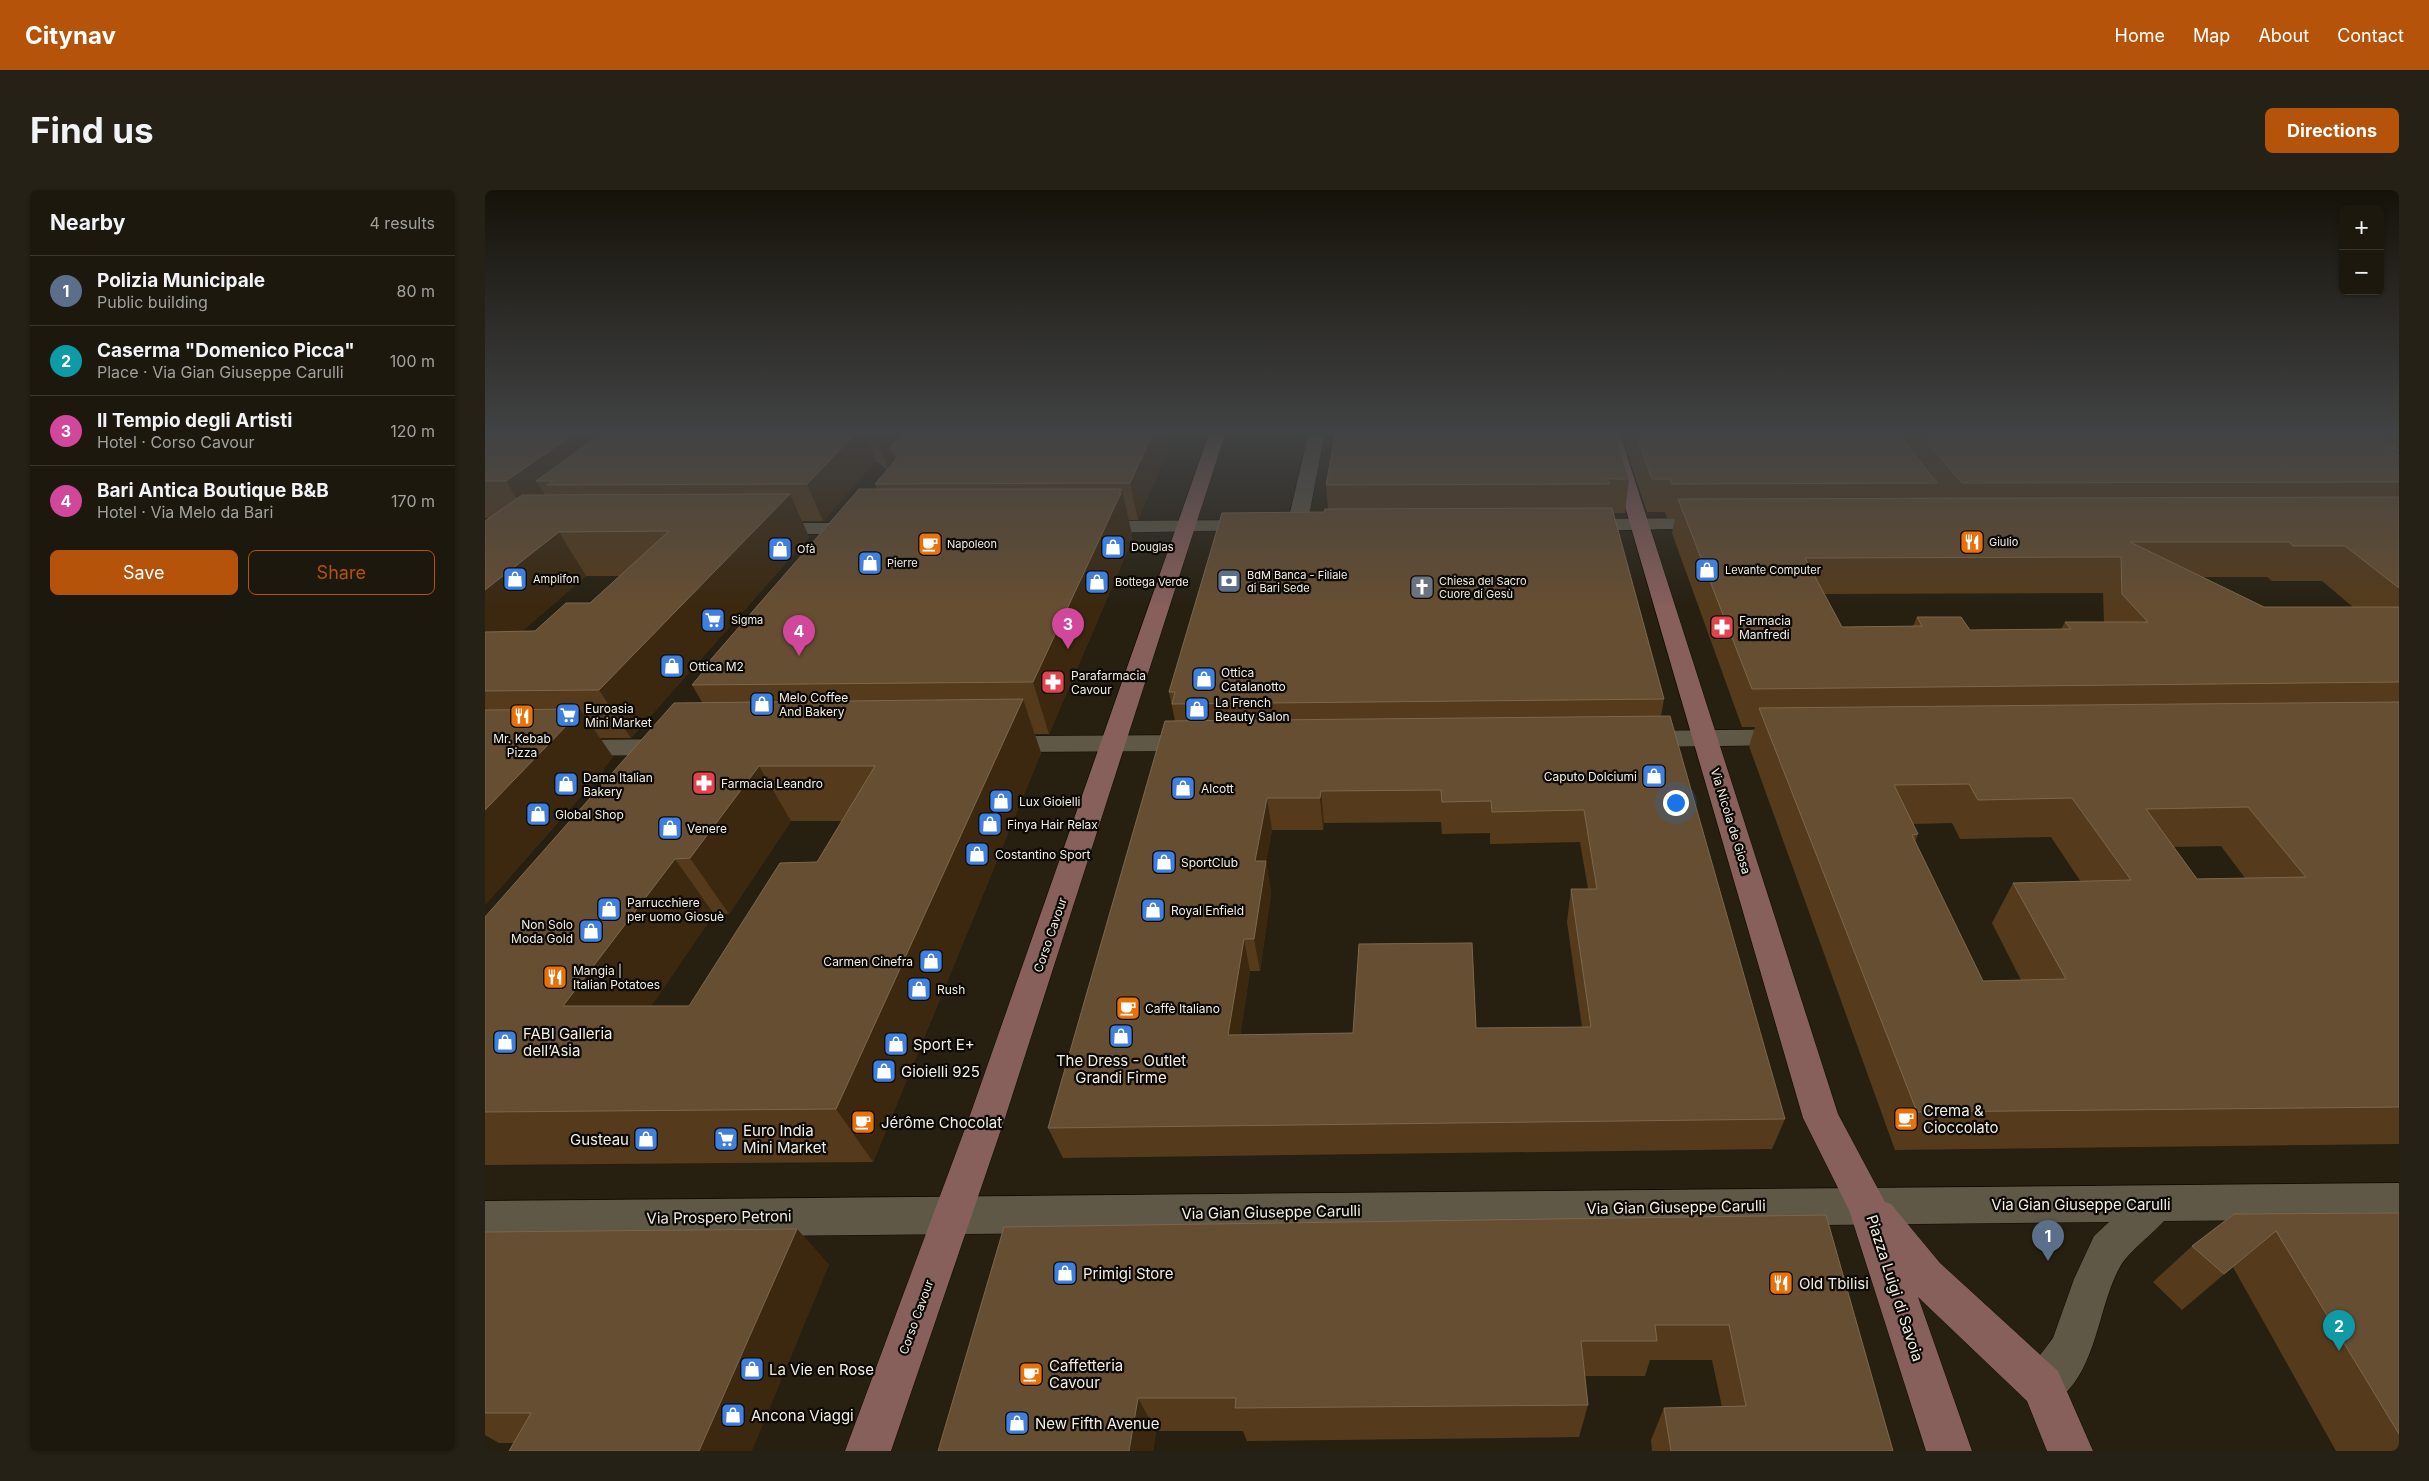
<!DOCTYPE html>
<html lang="en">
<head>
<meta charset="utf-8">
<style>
  :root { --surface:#1d180d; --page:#252116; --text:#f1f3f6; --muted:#a0a09d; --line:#3b372e; --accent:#b45309 }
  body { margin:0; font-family:Inter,sans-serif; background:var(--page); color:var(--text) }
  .controls { position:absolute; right:15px; top:15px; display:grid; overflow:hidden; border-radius:8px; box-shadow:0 1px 4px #0004 }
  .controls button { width:45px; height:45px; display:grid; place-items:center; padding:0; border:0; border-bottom:1px solid var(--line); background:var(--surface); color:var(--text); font:25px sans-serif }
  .you { position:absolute; left:1190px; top:612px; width:18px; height:18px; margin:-12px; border:4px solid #fff; border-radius:50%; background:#1a73e8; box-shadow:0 0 0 8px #1a73e833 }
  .badge { display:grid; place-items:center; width:32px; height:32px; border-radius:50%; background:var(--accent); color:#fff; font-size:16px; font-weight:700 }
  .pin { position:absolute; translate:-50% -41px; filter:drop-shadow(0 1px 2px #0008) }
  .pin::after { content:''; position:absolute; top:26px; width:18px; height:15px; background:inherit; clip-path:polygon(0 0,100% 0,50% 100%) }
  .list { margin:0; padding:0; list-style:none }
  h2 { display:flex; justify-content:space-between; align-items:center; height:65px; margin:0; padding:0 20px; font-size:21px }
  h2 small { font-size:16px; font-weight:400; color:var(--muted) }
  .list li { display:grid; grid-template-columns:32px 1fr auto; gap:15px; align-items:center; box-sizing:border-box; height:70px; padding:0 20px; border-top:1px solid var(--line) }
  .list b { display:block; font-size:19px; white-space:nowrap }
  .list p { margin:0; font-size:16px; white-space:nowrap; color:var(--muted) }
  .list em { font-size:16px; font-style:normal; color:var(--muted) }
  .actions { display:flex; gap:10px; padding:15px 20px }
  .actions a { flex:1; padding:11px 0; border:1px solid var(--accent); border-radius:8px; text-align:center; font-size:18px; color:var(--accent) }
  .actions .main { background:var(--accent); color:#fff }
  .map { position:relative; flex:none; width:1914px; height:1261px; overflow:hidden; border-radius:8px }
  header { display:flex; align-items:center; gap:30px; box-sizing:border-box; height:70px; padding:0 25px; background:var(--accent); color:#fff }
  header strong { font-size:24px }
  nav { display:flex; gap:28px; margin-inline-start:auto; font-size:18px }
  .intro { display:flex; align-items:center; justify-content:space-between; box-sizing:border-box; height:120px; padding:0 30px }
  h1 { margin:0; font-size:35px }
  .button { padding:12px 22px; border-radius:8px; background:var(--accent); color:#fff; font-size:18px; font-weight:700 }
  main { display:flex; gap:30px; padding:0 30px }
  aside { flex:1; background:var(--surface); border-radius:8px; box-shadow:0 1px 4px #0004 }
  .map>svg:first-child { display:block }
</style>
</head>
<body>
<header>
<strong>Citynav</strong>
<nav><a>Home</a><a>Map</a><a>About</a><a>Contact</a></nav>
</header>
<div class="intro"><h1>Find us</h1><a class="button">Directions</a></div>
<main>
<aside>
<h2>Nearby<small>4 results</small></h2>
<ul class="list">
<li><span class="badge" style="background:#5c6f8a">1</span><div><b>Polizia Municipale</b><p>Public building</p></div><em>80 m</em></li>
<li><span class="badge" style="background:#0f9aa8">2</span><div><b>Caserma &quot;Domenico Picca&quot;</b><p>Place · Via Gian Giuseppe Carulli</p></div><em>100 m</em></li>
<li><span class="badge" style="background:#d1479c">3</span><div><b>Il Tempio degli Artisti</b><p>Hotel · Corso Cavour</p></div><em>120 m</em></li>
<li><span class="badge" style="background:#d1479c">4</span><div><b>Bari Antica Boutique B&amp;B</b><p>Hotel · Via Melo da Bari</p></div><em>170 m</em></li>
</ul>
<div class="actions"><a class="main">Save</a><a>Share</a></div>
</aside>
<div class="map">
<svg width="1914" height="1261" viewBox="0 0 1914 1261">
  <rect width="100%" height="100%" fill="#272011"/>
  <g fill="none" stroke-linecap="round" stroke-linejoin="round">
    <!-- street casing -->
    <g stroke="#0f0a01" stroke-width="1">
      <g id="street">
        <polygon points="824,241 840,241 822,336 819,340 805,340 802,336"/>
        <polygon points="1225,328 1232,330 1235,334 1232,338 1096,341 1089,339 1086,335 1089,331 1096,329"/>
        <polygon points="770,330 777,332 780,336 777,340 608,343 601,341 598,337 601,333 608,331"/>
        <polygon points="283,333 378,333 385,335 388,339 385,343 378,345 276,343 273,339 276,335"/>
        <polygon points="1305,539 1314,541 1318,547 1314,553 1305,555 1156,557 1147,555 1143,549 1147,543 1156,541"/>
        <polygon points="713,545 722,547 726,553 722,559 713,561 516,562 507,560 503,554 507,548 516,546"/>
        <polygon points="188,549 197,551 201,557 197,563 188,565 86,566 77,564 73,558 77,552 86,550"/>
        <path d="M1914 993V1029L1679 1031C1667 1044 1645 1061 1636 1075 1610 1120 1613 1195 1558 1218L1543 1211 1536 1196 1543 1181 1568 1148 1589 1089 1609 1046 1624 1032 0 1049V1011Z"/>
      </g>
    </g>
    <!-- secondary casing -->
    <g stroke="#0f0a01" stroke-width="1">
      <g id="secondary">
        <polygon points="725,241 741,241 520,928 406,1261 360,1261 484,928"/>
        <polygon points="1118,241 1134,241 1353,924 1400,1012 1406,1014 1455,1073 1573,1181 1608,1261 1562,1261 1542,1211 1433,1107 1487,1261 1441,1261 1364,1020 1318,928"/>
      </g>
    </g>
    <!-- street -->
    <use href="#street" fill="#5f5847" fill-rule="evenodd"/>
    <!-- secondary -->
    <use href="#secondary" fill="#875f5b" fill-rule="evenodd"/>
  </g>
  <!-- wall -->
  <g fill="#553b1c" fill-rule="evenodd">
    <path d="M0 241H691L653 330H643L647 345 646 347 647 350 564 544H550L556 563 388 972 0 975V727L217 512 207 495 216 484 215 482 392 299 390 294 402 280 391 271 338 331H317L324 347 146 548H115L128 567 118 579 119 580 0 715V331L5 328H0ZM101 386H135L105 413 50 441H37ZM306 631H357L332 672 204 816H166L229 724H244Z"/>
    <path d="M1135 241H1914V954L1410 960 1264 556 1270 537H1257L1187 343 1190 328H1182L1180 322H1162ZM1718 387H1782L1787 391H1837L1868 417H1779ZM1618 403 1619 432H1580L1576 439 1485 440 1432 427 1428 436 1357 437 1339 404ZM1467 633 1475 649 1566 647 1596 692 1528 693 1507 733 1536 790 1498 791 1430 652 1433 644 1428 634ZM1736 656 1760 688 1712 689 1689 657Z"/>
    <path d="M1144 289 1140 323H1128L1179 509 1176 526 1300 929 1287 959 578 968 563 938 690 531 684 502 843 318 841 295ZM956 632 957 644 1005 643V654L1095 652 1103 699H1086L1082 732 1097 837 991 838 868 843 755 845 765 781H775L786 703 781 672 787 640H838L839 633Z"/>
    <polygon points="1914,1023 1914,1261 1851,1261 1748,1077 1697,1120 1668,1092 1707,1056 1749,1024"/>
    <polygon points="1341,1025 1408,1261 1167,1261 1166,1250 1179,1218 1237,1217 1227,1170 1165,1170 1160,1186 1100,1186 1103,1215 1094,1247 762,1251 758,1241 671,1241 668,1261 453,1261"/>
    <polygon points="312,1039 344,1075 29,1253 14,1253 0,1245 0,1042"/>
  </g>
  <!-- shaded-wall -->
  <g fill="#3b280f">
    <polygon points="93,241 160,241 68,291 51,291 65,312 44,328 21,291"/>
    <polygon points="373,241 380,241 391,271 338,331 322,294"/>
    <polygon points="396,241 439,241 415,265 405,258 411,274 404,282 391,246"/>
    <polygon points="669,241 691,241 653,330 645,293"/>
    <polygon points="637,299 647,345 646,347 647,350 564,544 548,492"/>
    <polygon points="305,304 324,347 146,548 114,500"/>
    <polygon points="74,342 101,386 0,473 0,400"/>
    <polygon points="538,509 556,563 388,972 351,919"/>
    <polygon points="95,519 128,567 118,579 119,580 0,715 0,620"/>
    <polygon points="274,576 306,631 244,724 205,668"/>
    <polygon points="836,601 839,633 838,640 835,608"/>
    <polygon points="782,608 787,640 781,672 786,703 775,781 769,749 770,671"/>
    <polygon points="190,669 229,724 129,871 78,816"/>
    <polygon points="759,749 765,781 751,876 743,845"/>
    <polygon points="312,1039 344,1075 267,1261 214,1261"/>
    <polygon points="1791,1041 1748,1077 1697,1120 1739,1084"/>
    <polygon points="653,1208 671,1241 668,1261 644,1261"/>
  </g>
  <!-- building -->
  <g fill="#664e32" stroke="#7c674e" fill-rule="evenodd">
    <polygon points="0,241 93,241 21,291 0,291"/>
    <polygon points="120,241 373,241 322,294 62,295 68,291 51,291"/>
    <polygon points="384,241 396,241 391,246"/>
    <polygon points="420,241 669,241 645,293 390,294 415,265 405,258"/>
    <polygon points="851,241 1129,241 1144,289 1122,289 1124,294 841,295"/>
    <polygon points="1150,241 1411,241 1452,293 1187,294 1185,289 1167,289"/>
    <polygon points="1433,241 1888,241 1914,259 1914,261 1902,258 1914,266 1914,292 1477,293"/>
    <polygon points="374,299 637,299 634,303 636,303 548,492 207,495 218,482 215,482"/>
    <polygon points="305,304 114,500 0,501 0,442 50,441 81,413 105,413 184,341 74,342 0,400 0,331 37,305"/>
    <path d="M1914 307V398L1860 356H1808L1804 352H1645L1779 417H1914V492L1267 499 1193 309ZM1636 367 1637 404 1663 432H1580L1586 439 1485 440 1476 427H1432L1437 436 1357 437 1320 368Z"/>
    <polygon points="1127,318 1179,509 687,514 690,502 684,502 737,323 839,322 840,319"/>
    <path d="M538 509 351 919 0 922V727L189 513ZM274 576H390L332 672 295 673 204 816H78L190 669 205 668Z"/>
    <path d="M1914 512V917L1432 922 1274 518ZM1484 594 1493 610 1587 608 1646 690 1528 693 1581 789 1498 791 1427 645 1433 644 1409 595ZM1763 617 1821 687 1712 689 1661 619Z"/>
    <polygon points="95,519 83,532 85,532 0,620 0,520"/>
    <path d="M1185 526 1300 929 563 938 680 531ZM956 600 957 612 1006 611 1007 622 1099 620 1112 699H1086L1106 837 991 838 987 753 874 754 868 843 743 845 759 749H769L781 671H770L782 608H835L836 601Z"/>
    <polygon points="1914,1023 1914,1244 1791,1041 1739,1084 1707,1056 1749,1024"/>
    <polygon points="1341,1025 1408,1261 1186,1261 1179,1218 1261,1216 1244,1135 1170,1135 1172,1151 1096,1151 1103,1215 750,1218 751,1208 653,1208 644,1261 453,1261 519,1037"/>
    <polygon points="312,1039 214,1261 24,1261 46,1223 0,1223 0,1042"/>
  </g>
  <!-- sky -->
  <linearGradient id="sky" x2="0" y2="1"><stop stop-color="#151209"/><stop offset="0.58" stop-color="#414243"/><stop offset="1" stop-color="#414243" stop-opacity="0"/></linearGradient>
  <rect width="1914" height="417" fill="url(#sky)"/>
  <!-- icons -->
  <defs>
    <g id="restaurant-square" transform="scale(1.25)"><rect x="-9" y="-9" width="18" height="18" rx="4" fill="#e8710a" stroke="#0d0a05"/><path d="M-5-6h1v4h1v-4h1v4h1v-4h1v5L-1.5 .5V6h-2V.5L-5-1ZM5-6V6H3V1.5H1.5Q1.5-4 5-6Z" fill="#fff"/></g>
    <g id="cafe-square" transform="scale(1.25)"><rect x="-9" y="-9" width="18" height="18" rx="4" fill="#e8710a" stroke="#0d0a05"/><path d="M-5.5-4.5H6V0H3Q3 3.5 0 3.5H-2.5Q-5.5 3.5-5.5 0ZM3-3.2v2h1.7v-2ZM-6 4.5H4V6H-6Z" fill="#fff"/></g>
    <g id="shop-square" transform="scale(1.25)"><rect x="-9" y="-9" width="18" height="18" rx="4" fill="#3f7fe0" stroke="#0d0a05"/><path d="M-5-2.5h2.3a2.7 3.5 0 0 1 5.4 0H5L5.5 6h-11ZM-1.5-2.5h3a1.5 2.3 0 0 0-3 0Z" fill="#fff"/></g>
    <g id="bank-square" transform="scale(1.25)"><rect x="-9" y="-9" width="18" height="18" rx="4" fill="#5c6f8a" stroke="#0d0a05"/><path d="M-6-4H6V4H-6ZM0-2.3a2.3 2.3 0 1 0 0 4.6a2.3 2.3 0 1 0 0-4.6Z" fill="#fff"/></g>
    <g id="church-square" transform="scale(1.25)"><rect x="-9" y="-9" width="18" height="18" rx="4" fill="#6b7280" stroke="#0d0a05"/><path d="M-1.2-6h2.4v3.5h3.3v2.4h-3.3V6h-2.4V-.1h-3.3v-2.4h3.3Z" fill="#fff"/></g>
    <g id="supermarket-square" transform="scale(1.25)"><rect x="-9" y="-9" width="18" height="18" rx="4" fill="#3f7fe0" stroke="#0d0a05"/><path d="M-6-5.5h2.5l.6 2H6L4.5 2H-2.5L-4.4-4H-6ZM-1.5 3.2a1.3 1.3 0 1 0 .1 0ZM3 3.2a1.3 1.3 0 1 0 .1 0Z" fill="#fff"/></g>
    <g id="pharmacy-square" transform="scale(1.25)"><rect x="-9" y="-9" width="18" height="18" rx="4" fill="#e0444e" stroke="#0d0a05"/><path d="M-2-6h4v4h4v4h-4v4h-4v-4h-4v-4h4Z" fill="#fff"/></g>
  </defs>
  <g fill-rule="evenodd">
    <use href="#restaurant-square" x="1487" y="352"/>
    <use href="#cafe-square" x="445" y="354"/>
    <use href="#shop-square" x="628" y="357"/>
    <use href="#shop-square" x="295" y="359"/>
    <use href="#shop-square" x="385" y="373"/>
    <use href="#shop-square" x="1222" y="380"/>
    <use href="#shop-square" x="30" y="389"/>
    <use href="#bank-square" x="744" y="391"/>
    <use href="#shop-square" x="612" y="392"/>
    <use href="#church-square" x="937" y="397"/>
    <use href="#supermarket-square" x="228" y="430"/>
    <use href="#pharmacy-square" x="1237" y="437"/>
    <use href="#shop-square" x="187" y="476"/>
    <use href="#shop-square" x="719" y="489"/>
    <use href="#pharmacy-square" x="568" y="492"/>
    <use href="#shop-square" x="277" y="514"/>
    <use href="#shop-square" x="712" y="519"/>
    <use href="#supermarket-square" x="83" y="525"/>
    <use href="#restaurant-square" x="37" y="526"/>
    <use href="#shop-square" x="1169" y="586"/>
    <use href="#pharmacy-square" x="219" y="593"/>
    <use href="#shop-square" x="81" y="594"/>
    <use href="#shop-square" x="698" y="598"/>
    <use href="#shop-square" x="516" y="611"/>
    <use href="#shop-square" x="53" y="624"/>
    <use href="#shop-square" x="505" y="634"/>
    <use href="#shop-square" x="185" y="638"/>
    <use href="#shop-square" x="492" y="664"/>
    <use href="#shop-square" x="679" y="672"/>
    <use href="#shop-square" x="124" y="719"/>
    <use href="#shop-square" x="668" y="720"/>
    <use href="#shop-square" x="106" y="741"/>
    <use href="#shop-square" x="446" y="771"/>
    <use href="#restaurant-square" x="70" y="787"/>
    <use href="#shop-square" x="434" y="799"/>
    <use href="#cafe-square" x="643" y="818"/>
    <use href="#shop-square" x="636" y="846"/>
    <use href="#shop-square" x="20" y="852"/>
    <use href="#shop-square" x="411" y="854"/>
    <use href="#shop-square" x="399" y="881"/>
    <use href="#cafe-square" x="1421" y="929"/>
    <use href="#cafe-square" x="378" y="932"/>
    <use href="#shop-square" x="161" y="949"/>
    <use href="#supermarket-square" x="241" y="949"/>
    <use href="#shop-square" x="580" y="1083"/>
    <use href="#restaurant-square" x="1296" y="1093"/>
    <use href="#shop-square" x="267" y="1179"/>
    <use href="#cafe-square" x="546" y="1184"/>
    <use href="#shop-square" x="248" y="1225"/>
    <use href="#shop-square" x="532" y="1233"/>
  </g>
  <g text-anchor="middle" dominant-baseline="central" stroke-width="4.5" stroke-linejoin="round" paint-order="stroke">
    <!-- far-poi labels -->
    <g font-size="11" fill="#f2eee4" stroke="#0d0a05" text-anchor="start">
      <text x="1504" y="352">Giulio</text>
      <text x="462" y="354">Napoleon</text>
      <text x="646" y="357">Douglas</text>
      <text x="312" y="359">Ofà</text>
      <text x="402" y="373">Pierre</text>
      <text x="1240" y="380">Levante Computer</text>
      <text x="762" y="385">BdM Banca - Filiale<tspan x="762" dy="13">di Bari Sede</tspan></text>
      <text x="48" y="389">Amplifon</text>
      <text x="954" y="391">Chiesa del Sacro<tspan x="954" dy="13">Cuore di Gesù</tspan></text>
      <text x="630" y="392">Bottega Verde</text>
      <text x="246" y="430">Sigma</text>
    </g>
    <!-- poi labels -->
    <g font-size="12" fill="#f2eee4" stroke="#0d0a05" text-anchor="start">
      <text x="1254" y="430">Farmacia<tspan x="1254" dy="14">Manfredi</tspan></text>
      <text x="204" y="476">Ottica M2</text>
      <text x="736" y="482">Ottica<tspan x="736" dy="14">Catalanotto</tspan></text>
      <text x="586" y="485">Parafarmacia<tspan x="586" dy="14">Cavour</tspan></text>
      <text x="294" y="507">Melo Coffee<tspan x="294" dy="14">And Bakery</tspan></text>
      <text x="730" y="512">La French<tspan x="730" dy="14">Beauty Salon</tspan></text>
      <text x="100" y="518">Euroasia<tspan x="100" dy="14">Mini Market</tspan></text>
      <text x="37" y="548" text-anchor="middle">Mr. Kebab<tspan x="37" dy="14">Pizza</tspan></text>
      <text x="1152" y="586" text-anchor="end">Caputo Dolciumi</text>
      <text x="98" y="587">Dama Italian<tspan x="98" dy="14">Bakery</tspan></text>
      <text x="236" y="593">Farmacia Leandro</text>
      <text x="716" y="598">Alcott</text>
      <text x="534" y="611">Lux Gioielli</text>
      <text x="70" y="624">Global Shop</text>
      <text x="522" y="634">Finya Hair Relax</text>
      <text x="202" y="638">Venere</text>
      <text x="510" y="664">Costantino Sport</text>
      <text x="696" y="672">SportClub</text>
      <text x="142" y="712">Parrucchiere<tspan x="142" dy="14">per uomo Giosuè</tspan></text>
      <text x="686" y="720">Royal Enfield</text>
      <text x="88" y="734" text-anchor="end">Non Solo<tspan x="88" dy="14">Moda Gold</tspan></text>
      <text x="428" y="771" text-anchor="end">Carmen Cinefra</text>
      <text x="88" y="780">Mangia |<tspan x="88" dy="14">Italian Potatoes</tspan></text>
      <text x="452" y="799">Rush</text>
      <text x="660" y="818">Caffè Italiano</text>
    </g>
    <!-- street labels -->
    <g font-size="12" fill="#f2eee4" stroke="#0d0a05">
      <text transform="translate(1246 631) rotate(73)">Via Nicola de Giosa</text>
      <text transform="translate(565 745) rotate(-71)">Corso Cavour</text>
      <text transform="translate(431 1127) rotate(-70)">Corso Cavour</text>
    </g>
    <!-- near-poi labels -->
    <g font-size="15" fill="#f2eee4" stroke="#0d0a05" text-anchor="start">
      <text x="38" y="843">FABI Galleria<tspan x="38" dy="17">dell’Asia</tspan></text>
      <text x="428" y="854">Sport E+</text>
      <text x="636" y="870" text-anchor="middle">The Dress - Outlet<tspan x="636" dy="17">Grandi Firme</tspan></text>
      <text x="416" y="881">Gioielli 925</text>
      <text x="1438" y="920">Crema &amp;<tspan x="1438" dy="17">Cioccolato</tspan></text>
      <text x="396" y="932">Jérôme Chocolat</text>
      <text x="258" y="940">Euro India<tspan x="258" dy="17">Mini Market</tspan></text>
      <text x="144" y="949" text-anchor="end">Gusteau</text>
      <text x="598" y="1083">Primigi Store</text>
      <text x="1314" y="1093">Old Tbilisi</text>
      <text x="564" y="1175">Caffetteria<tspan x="564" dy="17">Cavour</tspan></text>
      <text x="284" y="1179">La Vie en Rose</text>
      <text x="266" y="1225">Ancona Viaggi</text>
      <text x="550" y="1233">New Fifth Avenue</text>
    </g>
    <!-- near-street labels -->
    <g font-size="15" fill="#f2eee4" stroke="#0d0a05">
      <text x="1596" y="1014">Via Gian Giuseppe Carulli</text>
      <text transform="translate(1191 1017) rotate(-1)">Via Gian Giuseppe Carulli</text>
      <text transform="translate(786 1022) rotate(-1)">Via Gian Giuseppe Carulli</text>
      <text transform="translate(234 1027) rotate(-1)">Via Prospero Petroni</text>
      <text transform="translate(1410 1098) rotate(72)">Piazza Luigi di Savoia</text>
    </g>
  </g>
</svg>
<div class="controls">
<button>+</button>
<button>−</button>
</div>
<div class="you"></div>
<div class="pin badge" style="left:1563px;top:1071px;background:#5c6f8a">1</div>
<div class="pin badge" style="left:1854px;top:1161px;background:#0f9aa8">2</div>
<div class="pin badge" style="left:583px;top:459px;background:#d1479c">3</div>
<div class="pin badge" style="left:314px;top:466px;background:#d1479c">4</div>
</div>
</main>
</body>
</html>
